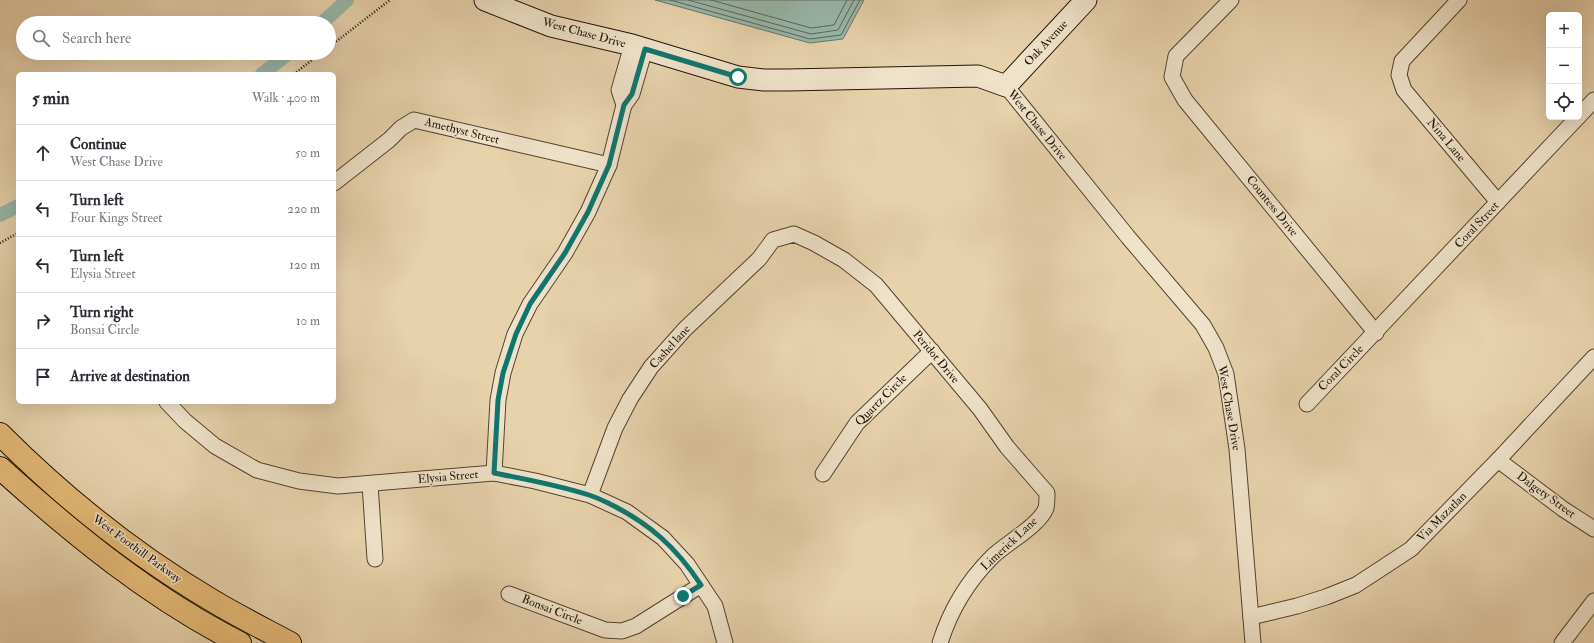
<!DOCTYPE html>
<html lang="en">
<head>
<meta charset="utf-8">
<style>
  :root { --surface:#fff; --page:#f7f7f7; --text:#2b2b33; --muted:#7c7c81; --line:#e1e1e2 }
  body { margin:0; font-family:"IM FELL Double Pica",serif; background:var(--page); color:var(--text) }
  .controls { position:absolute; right:12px; top:12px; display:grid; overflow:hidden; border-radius:6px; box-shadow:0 4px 16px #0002 }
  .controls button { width:36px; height:36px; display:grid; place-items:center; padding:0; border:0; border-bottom:1px solid var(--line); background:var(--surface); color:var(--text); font:20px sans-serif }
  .stop { position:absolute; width:12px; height:12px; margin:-9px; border:3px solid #0f766e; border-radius:50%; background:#fff }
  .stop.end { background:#0f766e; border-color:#fff; box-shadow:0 1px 4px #0008 }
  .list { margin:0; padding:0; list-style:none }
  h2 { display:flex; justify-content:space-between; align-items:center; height:52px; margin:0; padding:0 16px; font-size:17px }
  h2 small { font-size:13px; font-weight:400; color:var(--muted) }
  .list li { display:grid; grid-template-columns:26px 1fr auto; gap:12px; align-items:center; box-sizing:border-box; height:56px; padding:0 16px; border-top:1px solid var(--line) }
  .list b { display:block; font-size:15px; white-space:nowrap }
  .list p { margin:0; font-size:13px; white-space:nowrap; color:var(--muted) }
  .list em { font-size:13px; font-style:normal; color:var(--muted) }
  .icon { flex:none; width:22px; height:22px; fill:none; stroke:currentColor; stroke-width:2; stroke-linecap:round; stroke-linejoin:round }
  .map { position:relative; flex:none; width:1594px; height:643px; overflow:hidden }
  .search { position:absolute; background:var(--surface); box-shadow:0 4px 16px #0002; left:16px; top:16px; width:320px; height:44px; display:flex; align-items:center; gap:10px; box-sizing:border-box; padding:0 14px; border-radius:22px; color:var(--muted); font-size:15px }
  .panel { position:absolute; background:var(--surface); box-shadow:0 4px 16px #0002; left:16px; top:72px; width:320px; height:332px; border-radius:6px }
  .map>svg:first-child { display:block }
</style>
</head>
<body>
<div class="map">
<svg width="1594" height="643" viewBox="0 0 1594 643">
  <rect width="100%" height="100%" fill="#e7d2ac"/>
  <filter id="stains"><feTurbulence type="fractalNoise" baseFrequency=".005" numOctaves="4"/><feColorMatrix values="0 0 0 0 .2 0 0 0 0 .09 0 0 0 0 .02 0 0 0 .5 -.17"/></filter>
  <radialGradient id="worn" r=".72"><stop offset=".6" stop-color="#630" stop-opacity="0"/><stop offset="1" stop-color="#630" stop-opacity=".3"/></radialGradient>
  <!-- water -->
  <polygon fill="#97b7ab" stroke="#687669" points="655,0 864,0 843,39 810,43"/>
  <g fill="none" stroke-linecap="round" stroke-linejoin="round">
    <!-- shore -->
    <g stroke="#5c6659" stroke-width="1">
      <polyline points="670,0 810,39 841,35 860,0"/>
      <polyline points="688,0 811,34 838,30 854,0"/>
      <polyline points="711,0 811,28 834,25 847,0"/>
    </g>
    <!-- canal -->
    <g stroke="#97b7ab" stroke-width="14">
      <polyline points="322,23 347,0"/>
      <polyline points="262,74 289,53"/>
      <polyline points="0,215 18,206"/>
    </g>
    <!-- street casing -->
    <g stroke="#524430" stroke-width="17">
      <g id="street">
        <polyline points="1231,0 1176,56 1172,77 1185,100 1376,333"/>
        <polyline points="1459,0 1402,61 1399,75 1404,90 1498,202"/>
        <polyline points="1006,86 1128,237 1203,325 1216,348 1226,374 1237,449 1253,643"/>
        <polyline points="624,105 619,90 632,45"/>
        <polyline points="1579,116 1594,100"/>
        <polyline points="334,183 389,140 401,128 414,120 609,165"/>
        <polyline points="167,402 185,421 215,446 257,470 299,481 338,486 494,473 535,481 590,495 627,512 663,538 687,564 715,606 725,643"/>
        <polyline points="1307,404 1578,117"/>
        <polyline points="1498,460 1563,509 1594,529"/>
        <polyline points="494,473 498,400 503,373 515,334 530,304 565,253 588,212 609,165 624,105 632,94 645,49"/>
        <polyline points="823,474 857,423 932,351"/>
        <polyline points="370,484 375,559"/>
        <path d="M590 495 615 428 630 399 651 367 685 329 759 259 773 240 794 234 814 243 844 260 876 285 980 409 1007 447 1047 493C1047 497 1047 504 1046 508 1040 525 1005 544 992 557 968 581 950 611 940 643"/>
        <polyline points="509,594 605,630 622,631 636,626 701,585"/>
        <polyline points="1251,617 1297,606 1326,597 1356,585 1411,549 1498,460 1594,357"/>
        <polyline points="1562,643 1594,601"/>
      </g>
    </g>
    <!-- secondary casing -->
    <g stroke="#211407" stroke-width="23">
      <polyline id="secondary" points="485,0 551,26 632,45 738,77 764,80 788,80 978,76 1006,86 1086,0"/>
    </g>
    <!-- primary casing -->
    <g stroke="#211407" stroke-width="24">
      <g id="primary">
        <path d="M0 434C64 498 135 555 213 601 238 616 264 629 290 643"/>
        <path d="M0 468C73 534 151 598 240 643"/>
      </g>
    </g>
    <!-- path -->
    <g stroke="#211407" stroke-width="2.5" stroke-dasharray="1 2" stroke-linecap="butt">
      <polyline points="329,47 390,0"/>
      <polyline points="294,74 321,53"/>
      <polyline points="0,243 18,233"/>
    </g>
    <!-- street -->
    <use href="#street" stroke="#efe2c9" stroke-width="15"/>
    <!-- secondary -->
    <use href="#secondary" stroke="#efe2c9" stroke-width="21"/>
    <!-- primary -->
    <use href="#primary" stroke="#e4b976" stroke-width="22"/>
  </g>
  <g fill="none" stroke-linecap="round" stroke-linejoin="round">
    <!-- route -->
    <path stroke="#0f766e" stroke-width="5" d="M683 596 701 585C676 547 649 523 608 503 602 500 595 497 589 495 558 485 525 479 494 473L498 400 503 373 516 334 530 304 565 253 588 212 609 165 624 105 632 94 645 49 738 77"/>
  </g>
  <g text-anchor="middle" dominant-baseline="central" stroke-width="3" stroke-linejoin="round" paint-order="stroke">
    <!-- street labels -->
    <g font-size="12" fill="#211407" stroke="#efe2c9">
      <text transform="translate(584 33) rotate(15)">West Chase Drive</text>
      <text transform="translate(1046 43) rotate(-47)">Oak Avenue</text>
      <text transform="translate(1037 125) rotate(51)">West Chase Drive</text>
      <text transform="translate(462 131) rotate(14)">Amethyst Street</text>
      <text transform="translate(1446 140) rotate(50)">Nina Lane</text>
      <text transform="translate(1272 206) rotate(51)">Countess Drive</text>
      <text transform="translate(1477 225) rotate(-47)">Coral Street</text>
      <text transform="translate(670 347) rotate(-48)">Cashel lane</text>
      <text transform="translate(936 357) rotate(50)">Peridot Drive</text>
      <text transform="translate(1341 368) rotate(-46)">Coral Circle</text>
      <text transform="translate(881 400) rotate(-45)">Quartz Circle</text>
      <text transform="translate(1229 408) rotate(80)">West Chase Drive</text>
      <text transform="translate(448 477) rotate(-5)">Elysia Street</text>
      <text transform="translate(1546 495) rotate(36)">Dalgety Street</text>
      <text transform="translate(1442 517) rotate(-45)">Via Mazatlan</text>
      <text transform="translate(1009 544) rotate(-43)">Limerick Lane</text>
      <text transform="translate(137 549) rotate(36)">West Foothill Parkway</text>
      <text transform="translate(552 610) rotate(21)">Bonsai Circle</text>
    </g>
  </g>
  <rect width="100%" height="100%" filter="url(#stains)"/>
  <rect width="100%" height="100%" fill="url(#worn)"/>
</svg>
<div class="controls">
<button>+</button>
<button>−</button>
<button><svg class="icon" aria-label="locate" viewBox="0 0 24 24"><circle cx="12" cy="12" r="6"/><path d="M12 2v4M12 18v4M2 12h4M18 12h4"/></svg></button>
</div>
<div class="stop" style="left:738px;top:77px"></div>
<div class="stop end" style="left:683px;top:596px"></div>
<div class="search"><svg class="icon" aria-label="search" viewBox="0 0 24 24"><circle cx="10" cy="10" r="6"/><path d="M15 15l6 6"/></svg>Search here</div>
<section class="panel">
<h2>5 min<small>Walk · 400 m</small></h2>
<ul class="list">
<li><svg class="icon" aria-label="ahead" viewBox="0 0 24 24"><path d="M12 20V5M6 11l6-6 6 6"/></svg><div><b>Continue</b><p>West Chase Drive</p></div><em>50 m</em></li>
<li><svg class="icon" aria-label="left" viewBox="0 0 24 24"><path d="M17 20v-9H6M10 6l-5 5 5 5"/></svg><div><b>Turn left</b><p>Four Kings Street</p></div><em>220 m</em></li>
<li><svg class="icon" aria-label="left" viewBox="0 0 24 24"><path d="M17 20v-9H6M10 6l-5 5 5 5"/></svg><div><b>Turn left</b><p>Elysia Street</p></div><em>120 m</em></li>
<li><svg class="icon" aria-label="right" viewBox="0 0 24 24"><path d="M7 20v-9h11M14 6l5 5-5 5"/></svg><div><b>Turn right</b><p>Bonsai Circle</p></div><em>10 m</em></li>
<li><svg class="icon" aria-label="arrive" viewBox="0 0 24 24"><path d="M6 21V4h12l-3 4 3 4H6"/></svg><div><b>Arrive at destination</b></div></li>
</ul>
</section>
</div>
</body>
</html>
